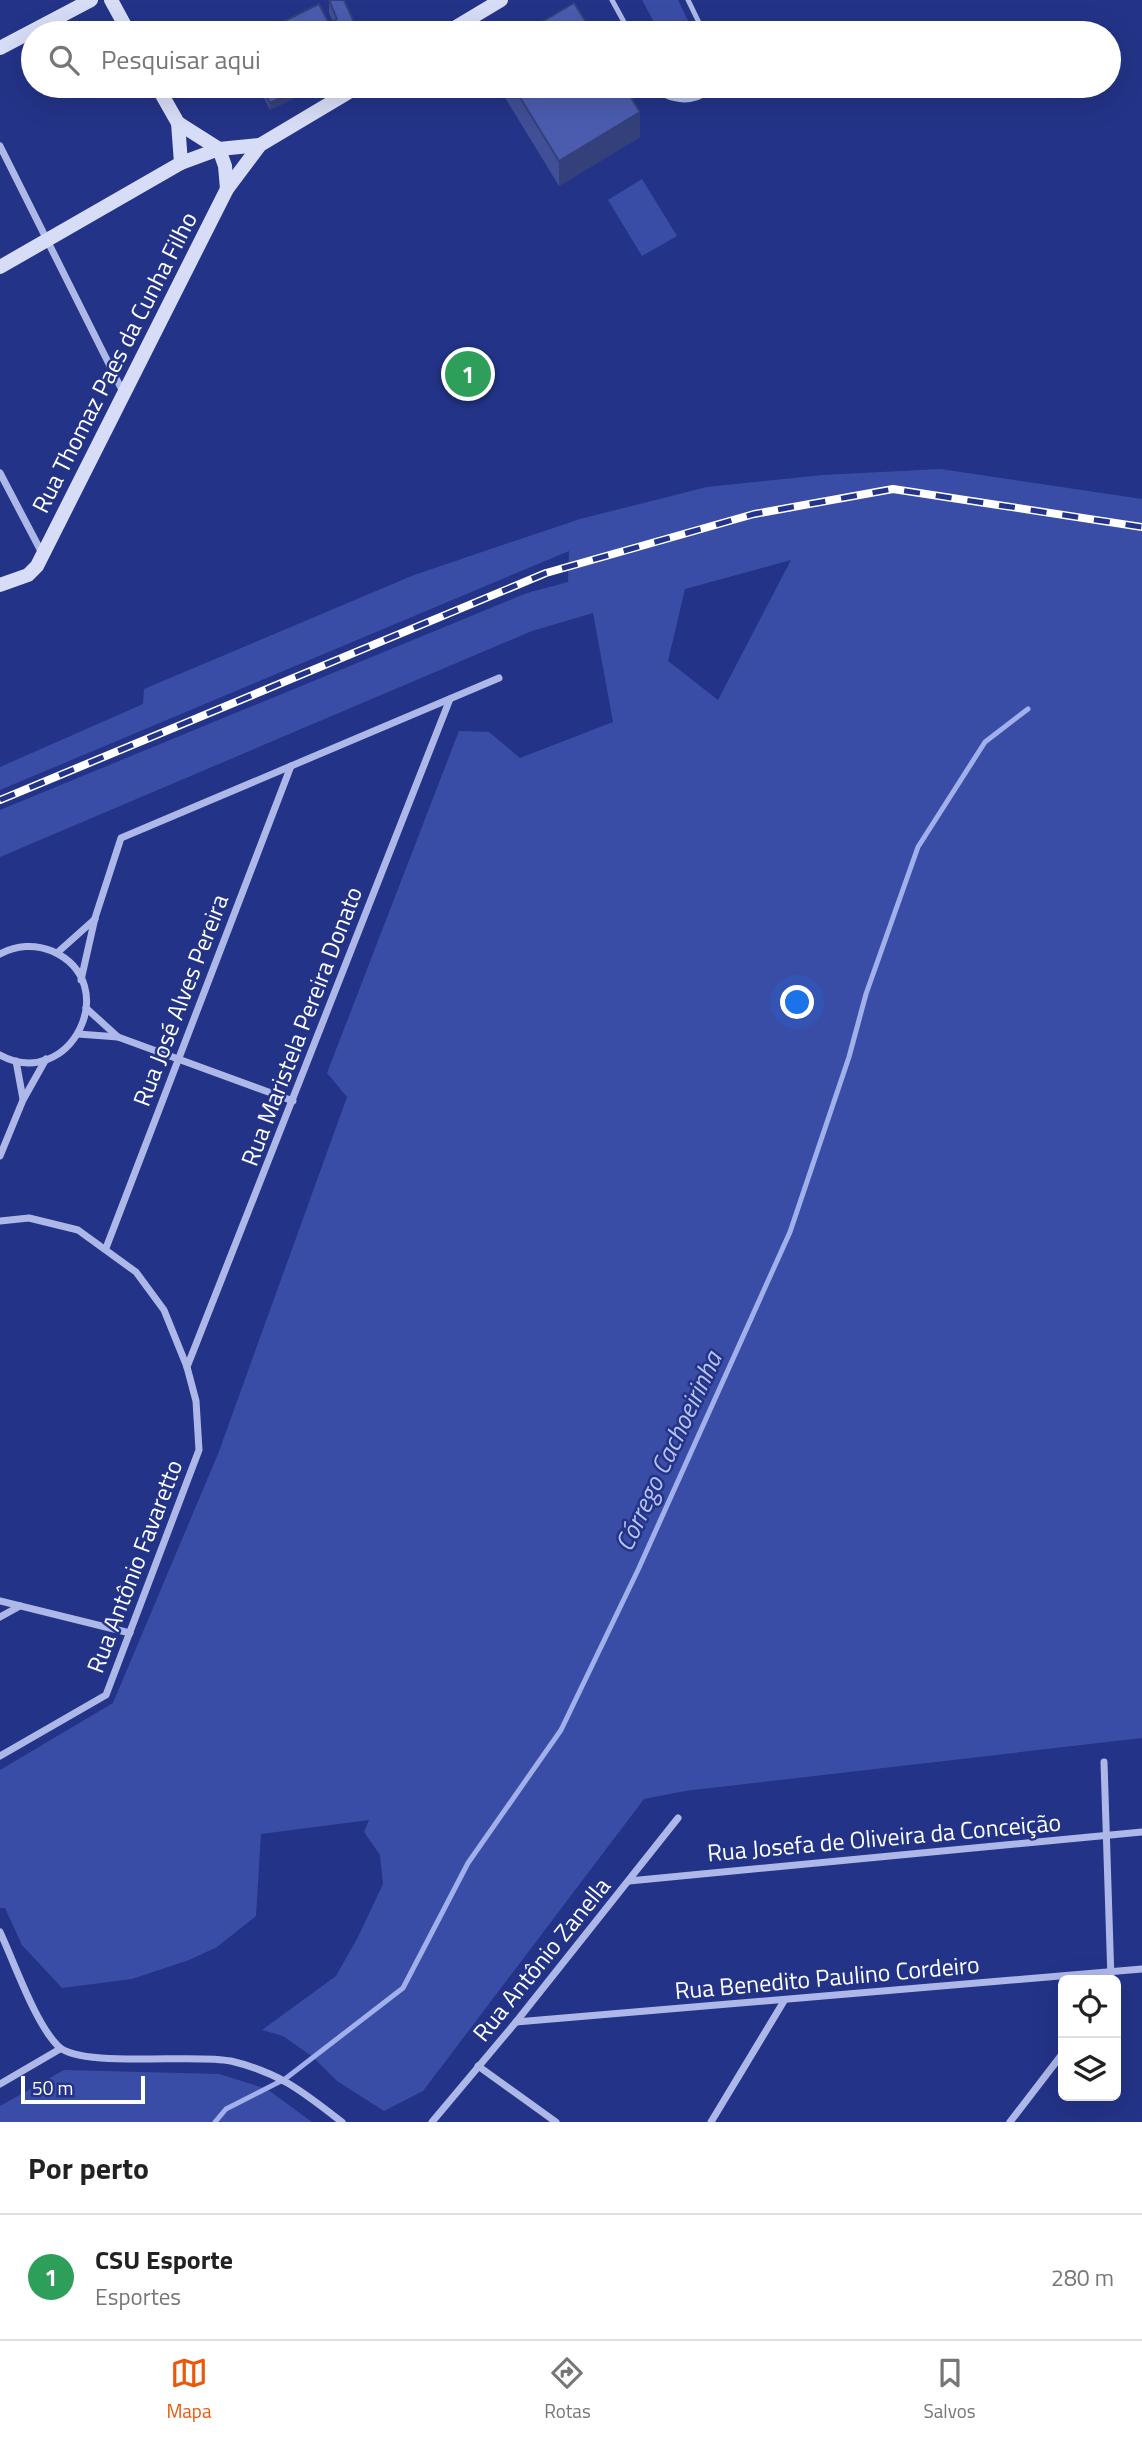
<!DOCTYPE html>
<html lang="pt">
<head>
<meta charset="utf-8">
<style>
  :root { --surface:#fff; --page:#f2f2f2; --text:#222; --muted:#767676; --line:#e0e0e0; --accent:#ea580c }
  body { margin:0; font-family:"Titillium Web",sans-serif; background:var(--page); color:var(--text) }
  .controls { position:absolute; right:21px; bottom:21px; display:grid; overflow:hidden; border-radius:10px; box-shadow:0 7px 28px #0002 }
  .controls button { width:63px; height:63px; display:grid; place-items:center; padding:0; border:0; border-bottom:2px solid var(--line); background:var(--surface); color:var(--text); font:35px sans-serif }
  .scale { position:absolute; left:21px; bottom:18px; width:124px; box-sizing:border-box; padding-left:7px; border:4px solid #fff; border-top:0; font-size:19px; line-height:24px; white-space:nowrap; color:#fff; -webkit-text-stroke:5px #233387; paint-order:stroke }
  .you { position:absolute; left:798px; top:1003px; width:24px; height:24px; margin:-18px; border:5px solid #fff; border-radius:50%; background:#1a73e8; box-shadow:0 0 0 10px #1a73e833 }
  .badge { display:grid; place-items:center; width:46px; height:46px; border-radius:50%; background:var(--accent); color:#fff; font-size:23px; font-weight:700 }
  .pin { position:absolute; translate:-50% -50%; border:4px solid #fff; box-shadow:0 2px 7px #0006 }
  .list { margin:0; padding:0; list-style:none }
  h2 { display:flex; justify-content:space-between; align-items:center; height:91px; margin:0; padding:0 28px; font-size:30px }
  h2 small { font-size:23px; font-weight:400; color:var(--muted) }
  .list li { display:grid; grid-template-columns:46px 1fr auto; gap:21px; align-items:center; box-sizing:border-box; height:126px; padding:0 28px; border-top:2px solid var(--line) }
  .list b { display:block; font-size:26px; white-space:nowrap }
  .list p { margin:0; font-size:23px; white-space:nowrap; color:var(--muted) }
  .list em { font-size:23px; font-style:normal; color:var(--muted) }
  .icon { flex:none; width:38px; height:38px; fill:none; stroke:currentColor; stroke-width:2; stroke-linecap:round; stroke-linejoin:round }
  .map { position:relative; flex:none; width:1142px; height:2122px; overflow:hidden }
  .search { position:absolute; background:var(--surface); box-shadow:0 7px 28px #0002; left:21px; right:21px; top:21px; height:77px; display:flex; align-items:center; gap:18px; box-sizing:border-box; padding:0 24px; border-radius:38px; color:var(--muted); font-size:26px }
  .sheet { height:217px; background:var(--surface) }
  nav { display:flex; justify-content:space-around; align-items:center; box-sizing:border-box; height:98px; border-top:2px solid var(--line); background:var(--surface); font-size:19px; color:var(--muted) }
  nav a { display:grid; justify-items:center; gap:4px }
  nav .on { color:var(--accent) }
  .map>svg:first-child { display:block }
</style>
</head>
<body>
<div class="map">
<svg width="1142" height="2122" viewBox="0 0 1142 2122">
  <rect width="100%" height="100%" fill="#233387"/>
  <!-- green -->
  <g fill="#3a4da6" fill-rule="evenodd">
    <polygon points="642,0 678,0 694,33 660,33"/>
    <polygon points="642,179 677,236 642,256 608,200"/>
    <path d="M940 469 1142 499V1738L685 1791 644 1799 423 2091 384 2111 337 2081 313 2057 283 2036 262 2030 336 1976 358 1937 383 1884 380 1855 364 1832 369 1820 261 1834 256 1916 217 1947 189 1960 132 1979 62 1988 22 1945 5 1908H0V1770L113 1703 218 1454 347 1097 327 1073 459 731 489 732 520 758 613 722 593 613 532 631 0 857V810L527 593 568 582 569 551 0 790V767L143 704 144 689 414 575 580 519 707 487 823 475ZM791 560 718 700 668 661 685 589Z"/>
    <polygon points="64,2070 219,2074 267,2089 312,2122 0,2122 0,2106"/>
  </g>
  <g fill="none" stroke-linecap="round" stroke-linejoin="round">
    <!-- stream -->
    <polyline stroke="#a1afea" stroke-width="5" points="215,2122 226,2109 285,2079 403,1988 468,1863 561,1730 638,1570 790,1232 849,1057 866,994 918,847 985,742 1028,709"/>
    <!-- lane -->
    <g stroke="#adb8e9" stroke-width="5">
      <polyline points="612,0 630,33"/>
      <polyline points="688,0 704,33"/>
      <path d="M659 86 664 95C681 103 701 102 713 86"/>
    </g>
    <!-- street -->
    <g stroke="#adb8e9" stroke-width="7">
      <polyline points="0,146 123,392"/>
      <polyline points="0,473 42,553"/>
      <polyline points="57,953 95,919"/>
      <path d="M0 954C16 945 35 944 52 951 125 983 70 1093 0 1055"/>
      <polyline points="81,980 95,918 121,838 499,678"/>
      <polyline points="86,1008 118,1037"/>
      <polyline points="78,1034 118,1037 293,1101"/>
      <polyline points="16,1061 23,1099"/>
      <polyline points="0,1156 23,1100 46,1059"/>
      <polyline points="0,1221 29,1218 78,1230 136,1272 164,1310 187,1367 196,1401 199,1450 106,1695 0,1756"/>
      <polyline points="106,1248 291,766"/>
      <polyline points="187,1367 450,699"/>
      <polyline points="0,1601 130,1633"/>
      <polyline points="0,1617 20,1606"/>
      <polyline points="1104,1762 1111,1980"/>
      <polyline points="629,1881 1142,1832"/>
      <path d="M0 1932C15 1964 35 2023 58 2046 81 2069 195 2053 231 2061 281 2073 303 2092 342 2122"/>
      <polyline points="516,2022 1142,1969"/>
      <polyline points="478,2066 556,2122"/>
      <polyline points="0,2084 60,2049"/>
      <polyline points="432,2122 516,2022 678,1818"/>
      <polyline points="711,2122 784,2001"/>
      <polyline points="1010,2122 1063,2053"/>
    </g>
    <!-- secondary -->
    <g stroke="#d8ddf7" stroke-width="14">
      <polyline points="111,0 129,33"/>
      <polyline points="446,33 501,0"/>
      <polyline points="0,48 91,0"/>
      <polyline points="157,86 178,123 181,163"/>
      <polyline points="178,123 219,149 225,166 227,189"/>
      <polyline points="0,267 181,163 219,149 260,145"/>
      <polyline points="0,585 28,575 37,566 227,189 260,145 359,86"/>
    </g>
    <!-- rail casing -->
    <g stroke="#fff" stroke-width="8">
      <polyline id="rail" points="0,800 546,573 754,514 893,489 1142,527"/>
    </g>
    <!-- rail -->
    <use href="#rail" stroke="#233387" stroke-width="5" stroke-dasharray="16" stroke-linecap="butt"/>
  </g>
  <!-- wall -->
  <g fill="#404f96">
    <polygon points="329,0 359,33 260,33 332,28 332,22 333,22 329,13"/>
    <polygon points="258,86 318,86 270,110"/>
    <polygon points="498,86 624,86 640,137 559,186"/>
  </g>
  <!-- shaded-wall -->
  <g fill="#34407a">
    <polygon points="306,86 318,86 270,110 270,103"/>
    <polygon points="640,112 640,137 559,186 559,161"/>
  </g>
  <!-- building -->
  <g fill="#4b5caf" stroke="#34407a" stroke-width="2">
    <polygon points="329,0 344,0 359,33 337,33 332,22 337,19"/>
    <polygon points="574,3 593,33 523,33"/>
    <polygon points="319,4 334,33 260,33"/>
    <polygon points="261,86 306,86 270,103"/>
    <polygon points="513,86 624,86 640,112 559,161"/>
  </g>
  <g text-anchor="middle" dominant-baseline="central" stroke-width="5" stroke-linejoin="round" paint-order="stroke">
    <!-- street labels -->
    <g font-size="24" fill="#fff" stroke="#233387">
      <text transform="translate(114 362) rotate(-63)">Rua Thomaz Paes da Cunha Filho</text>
      <text transform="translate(180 1000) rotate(-69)">Rua José Alves Pereira</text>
      <text transform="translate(301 1026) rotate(-69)">Rua Maristela Pereira Donato</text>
      <text transform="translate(134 1566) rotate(-69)">Rua Antônio Favaretto</text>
      <text transform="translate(884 1837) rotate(-5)">Rua Josefa de Oliveira da Conceição</text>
      <text transform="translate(541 1959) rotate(-51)">Rua Antônio Zanella</text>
      <text transform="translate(827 1977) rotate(-5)">Rua Benedito Paulino Cordeiro</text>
    </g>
    <!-- water labels -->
    <g font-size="26" font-style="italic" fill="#b9c3f1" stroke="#233387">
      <text transform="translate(668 1451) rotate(-65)">Córrego Cachoeirinha</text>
    </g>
  </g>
</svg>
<div class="controls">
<button><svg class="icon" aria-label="locate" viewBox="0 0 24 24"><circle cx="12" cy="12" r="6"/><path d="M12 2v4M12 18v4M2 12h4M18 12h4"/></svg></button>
<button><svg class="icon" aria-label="layers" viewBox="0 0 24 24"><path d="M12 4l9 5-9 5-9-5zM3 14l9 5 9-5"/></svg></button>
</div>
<div class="scale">50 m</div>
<div class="you"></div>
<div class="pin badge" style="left:468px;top:374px;background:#2e9e5b">1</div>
<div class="search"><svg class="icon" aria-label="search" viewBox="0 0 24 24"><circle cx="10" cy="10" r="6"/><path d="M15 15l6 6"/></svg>Pesquisar aqui</div>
</div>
<section class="sheet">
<h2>Por perto<small></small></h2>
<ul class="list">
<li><span class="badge" style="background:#2e9e5b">1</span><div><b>CSU Esporte</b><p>Esportes</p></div><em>280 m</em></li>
</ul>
</section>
<nav>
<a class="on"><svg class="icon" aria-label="map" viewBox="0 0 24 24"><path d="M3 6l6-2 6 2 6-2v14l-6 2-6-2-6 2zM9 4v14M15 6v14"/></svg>Mapa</a>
<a><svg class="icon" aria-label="directions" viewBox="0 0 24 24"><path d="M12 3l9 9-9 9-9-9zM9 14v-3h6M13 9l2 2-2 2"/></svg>Rotas</a>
<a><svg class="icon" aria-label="saved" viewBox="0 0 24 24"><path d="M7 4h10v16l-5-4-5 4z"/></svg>Salvos</a>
</nav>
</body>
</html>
